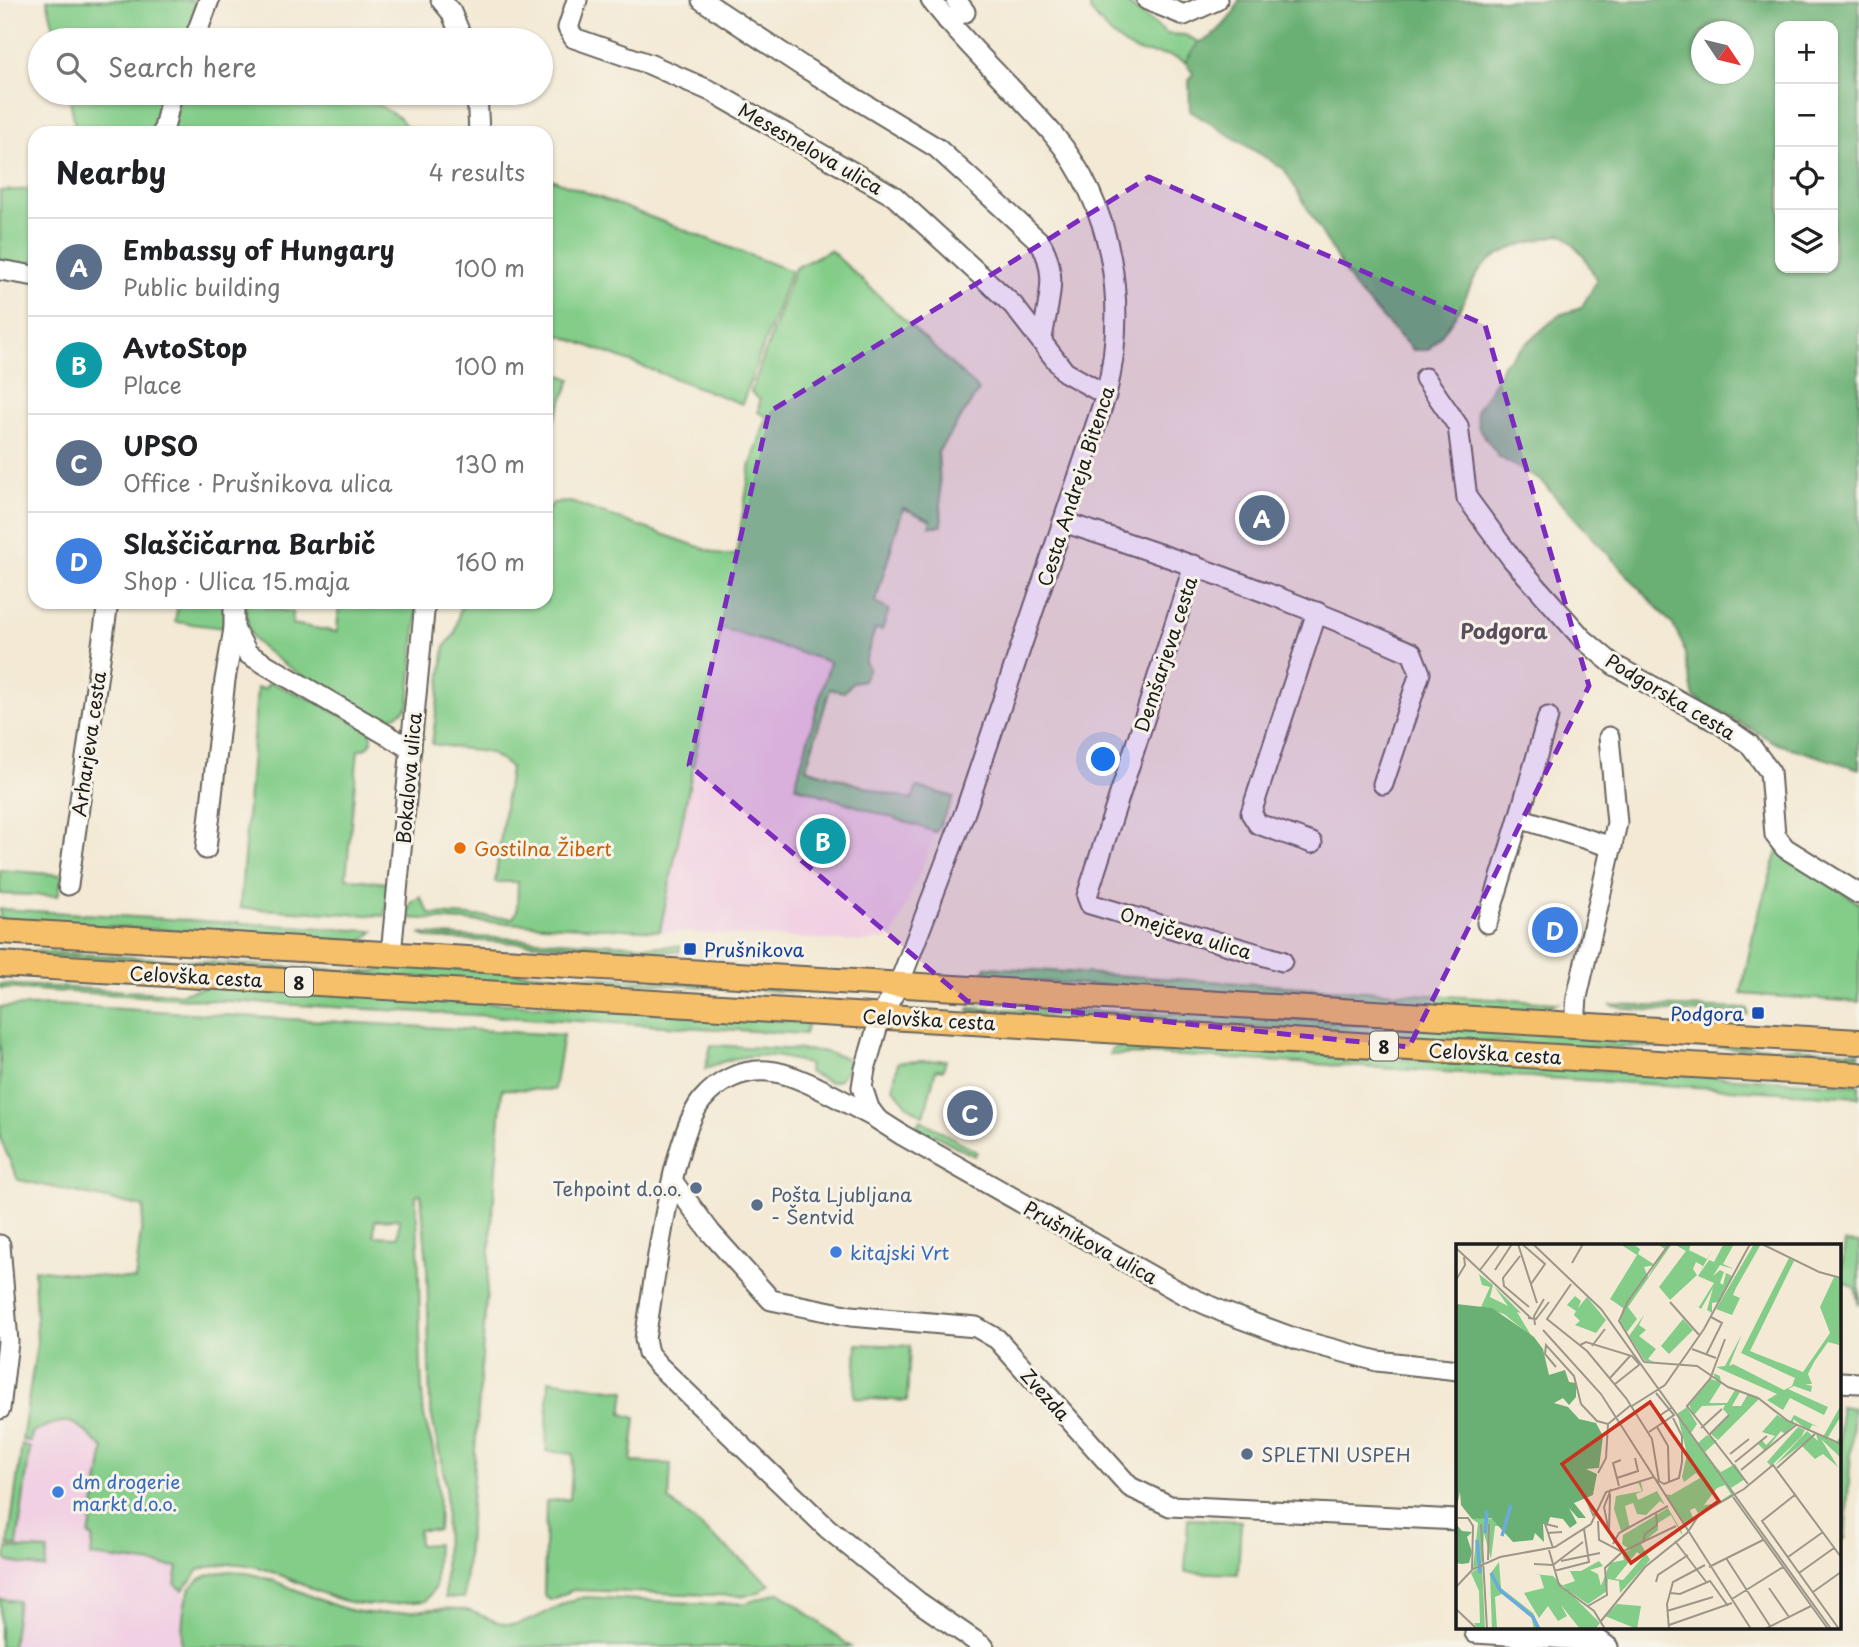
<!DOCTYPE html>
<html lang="en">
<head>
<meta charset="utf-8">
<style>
  :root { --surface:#fff; --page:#f6f6f6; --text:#202124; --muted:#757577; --line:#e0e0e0; --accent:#ea580c }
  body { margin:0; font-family:"Playpen Sans",sans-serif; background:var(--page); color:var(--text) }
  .controls { position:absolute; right:21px; top:21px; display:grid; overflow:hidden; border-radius:14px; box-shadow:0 2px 5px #0004 }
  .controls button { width:63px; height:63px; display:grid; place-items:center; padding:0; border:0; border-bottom:2px solid var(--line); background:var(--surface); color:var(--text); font:35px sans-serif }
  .compass { position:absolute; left:1691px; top:21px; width:63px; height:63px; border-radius:50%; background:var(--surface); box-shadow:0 2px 5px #0004; rotate:125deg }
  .you { position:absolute; left:1104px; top:760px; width:24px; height:24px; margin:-18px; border:5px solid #fff; border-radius:50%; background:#1a73e8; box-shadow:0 0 0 10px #1a73e833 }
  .badge { display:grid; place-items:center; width:46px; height:46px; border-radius:50%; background:var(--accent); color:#fff; font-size:23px; font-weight:700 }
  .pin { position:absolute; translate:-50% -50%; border:4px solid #fff; box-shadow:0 2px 7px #0006 }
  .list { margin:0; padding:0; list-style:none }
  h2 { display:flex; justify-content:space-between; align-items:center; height:91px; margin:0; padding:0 28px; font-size:30px }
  h2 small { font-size:23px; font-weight:400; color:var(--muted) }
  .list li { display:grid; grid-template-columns:46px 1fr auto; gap:21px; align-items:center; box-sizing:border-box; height:98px; padding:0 28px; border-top:2px solid var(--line) }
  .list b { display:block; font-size:26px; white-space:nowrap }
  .list p { margin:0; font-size:23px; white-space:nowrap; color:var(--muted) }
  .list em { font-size:23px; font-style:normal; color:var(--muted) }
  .icon { flex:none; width:38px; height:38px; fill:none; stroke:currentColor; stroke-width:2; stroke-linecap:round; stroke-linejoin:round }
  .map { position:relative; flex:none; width:1859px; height:1647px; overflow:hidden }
  .search { position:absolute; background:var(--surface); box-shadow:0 2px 5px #0004; left:28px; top:28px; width:525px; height:77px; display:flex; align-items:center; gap:18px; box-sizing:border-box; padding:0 24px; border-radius:38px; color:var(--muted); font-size:26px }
  .panel { position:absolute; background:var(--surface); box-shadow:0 2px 5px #0004; left:28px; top:126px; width:525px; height:483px; border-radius:21px }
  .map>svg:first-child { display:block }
</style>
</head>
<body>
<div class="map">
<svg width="1859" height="1647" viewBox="0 0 1859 1647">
  <rect width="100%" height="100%" fill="#f7f3e8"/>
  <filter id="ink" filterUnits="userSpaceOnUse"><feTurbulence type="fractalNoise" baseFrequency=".0143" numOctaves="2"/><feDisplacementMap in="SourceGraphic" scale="14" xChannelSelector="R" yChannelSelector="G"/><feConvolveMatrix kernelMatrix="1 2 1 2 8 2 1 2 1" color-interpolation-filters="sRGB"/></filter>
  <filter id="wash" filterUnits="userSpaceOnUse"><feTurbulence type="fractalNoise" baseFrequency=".00686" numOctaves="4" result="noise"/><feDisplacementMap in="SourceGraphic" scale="28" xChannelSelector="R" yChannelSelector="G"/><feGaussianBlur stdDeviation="1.57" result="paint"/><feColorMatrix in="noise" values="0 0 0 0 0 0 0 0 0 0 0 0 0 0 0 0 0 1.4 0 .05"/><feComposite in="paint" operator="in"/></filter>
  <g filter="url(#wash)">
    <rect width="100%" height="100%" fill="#f3e9d4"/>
    <!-- built -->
    <g fill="#f1d0e3">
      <polygon points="721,628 830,662 795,785 936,832 899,923 894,934 887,939 862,942 660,931"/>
      <polygon points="53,1422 81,1426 104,1449 89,1536 178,1567 175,1584 183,1590 186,1600 181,1647 12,1647 18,1601 0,1599 0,1593 22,1440 31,1441 32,1433"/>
    </g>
    <!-- green -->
    <g fill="#83cd89" stroke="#507452" stroke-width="2" fill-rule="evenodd">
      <polygon points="47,0 200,0 186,40 57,40"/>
      <path d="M1123 0 1167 34 1185 35 1199 42 1185 62C1172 53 1156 55 1141 52 1122 48 1101 25 1090 10L1091 2Z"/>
      <polygon points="69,93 166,93 158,133 76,133"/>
      <polygon points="184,93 358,93 400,118 411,133 171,133 179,101"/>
      <polygon points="546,177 791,271 742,404 546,330"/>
      <polygon points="35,189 35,266 0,262 0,191"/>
      <polygon points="830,250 979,390 938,452 942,526 930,526 930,520 903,508 875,603 889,610 882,630 875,629 865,662 869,668 863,680 853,682 844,692 830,689 806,768 884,793 912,799 917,787 954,797 936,832 795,786 830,662 721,628 660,931 408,918 411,903 420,897 430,914 513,918 517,911 518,882 495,882 510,767 490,753 432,744 445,646 455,634 460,608 470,602 546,602 546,513 553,503 571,502 722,555 736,555 751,464 767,417 758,412 760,400 751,392 795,268"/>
      <polygon points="546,369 571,379 548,435 546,434"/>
      <polygon points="178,602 225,602 223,628 175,622"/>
      <path d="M245 602H266V608L293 612 292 624 337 632 339 602H418L409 705C401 714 393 719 381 717 361 714 265 656 253 638 247 628 246 613 245 602Z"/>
      <polygon points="269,682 313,700 371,731 372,742 367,748 358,750 346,878 386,883 389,887 385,916 240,908 257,688 265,689"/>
      <polygon points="1779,848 1859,903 1859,1002 1741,994 1755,924"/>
      <polygon points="0,870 63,875 58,896 0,894"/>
      <polygon points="0,909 374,931 361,942 0,920"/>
      <polygon points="419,934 654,946 680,946 679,952 429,938"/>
      <polygon points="0,949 365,972 408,966 819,990 818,993 655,984 476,981 0,954"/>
      <polygon points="986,967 1558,1003 1537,1013 981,978"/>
      <polygon points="0,984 179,994 209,986 808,1022 805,1034 0,988"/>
      <path d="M55 1005 563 1035 554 1090 502 1089 464 1598H445L446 1485 430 1408 427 1264 421 1194 416 1195V1203C421 1271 418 1339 423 1407 424 1422 430 1436 433 1449 438 1476 440 1503 438 1530H418L419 1545 437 1544 435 1587 426 1601C405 1602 382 1607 361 1604 306 1598 260 1546 199 1570L183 1590 175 1584 178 1567 91 1556 93 1537 89 1536 104 1449C77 1426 75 1410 32 1433L31 1441 22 1440 37 1343 34 1269 135 1280 144 1207 18 1180 0 1138V1007ZM399 1219 398 1237 374 1236 375 1220Z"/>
      <polygon points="1610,1005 1748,1009 1748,1015 1624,1009"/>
      <polygon points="969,1008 1205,1014 1859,1052 1859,1056 1712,1047 1582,1047 968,1011"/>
      <polygon points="1135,1044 1859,1085 1859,1097 1149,1054 1110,1055 1111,1049"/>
      <path d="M711 1045 821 1051 847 1058 848 1068 839 1080 829 1082 808 1072 809 1065C774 1051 738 1053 705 1069Z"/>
      <polygon points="946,1060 943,1070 936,1069 924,1116 908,1106 893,1088 898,1062"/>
      <polygon points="921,1120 977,1152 974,1156 935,1135 931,1140 913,1129"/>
      <polygon points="1845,1242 1859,1243 1859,1305 1855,1288 1840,1280"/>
      <polygon points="857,1344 910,1346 907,1401 854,1398"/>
      <polygon points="549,1380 625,1391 622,1414 636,1418 631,1462 671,1464 669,1500 770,1584 758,1593 741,1596 573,1590 550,1600 544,1596 546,1501 570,1499 573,1454 546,1451"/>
      <polygon points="1840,1406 1854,1408 1845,1539 1840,1539"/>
      <polygon points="22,1444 30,1448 17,1546 8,1545"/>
      <polygon points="1188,1519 1241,1521 1238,1574 1185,1572"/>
      <polygon points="7,1548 48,1550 45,1568 9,1562 6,1560"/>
      <path d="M233 1571C277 1575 312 1602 354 1611 391 1619 425 1605 461 1609 480 1611 496 1627 517 1624 541 1620 558 1601 586 1597L711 1604 746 1603 780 1592 851 1647H181C185 1602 179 1573 233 1571Z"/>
      <polygon points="0,1599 18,1601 12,1647 0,1647"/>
    </g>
    <!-- forest -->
    <path fill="#6ab075" stroke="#436648" stroke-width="2" fill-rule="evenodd" d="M1239 0H1859V769L1778 744 1694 698 1683 645 1673 625 1541 481 1499 457 1479 429 1476 411 1498 377 1503 364 1559 315 1581 308 1597 281 1584 256 1563 234C1536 240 1502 247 1482 267 1472 278 1468 294 1461 306 1452 323 1441 336 1428 350H1413L1355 289 1284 169 1190 111 1189 80 1193 73 1185 62 1199 42C1213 40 1236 14 1239 0ZM1780 26H1833V268H1780ZM1702 32H1744V74H1702Z"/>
  </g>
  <g filter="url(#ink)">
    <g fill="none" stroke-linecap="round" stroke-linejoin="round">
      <!-- minor casing -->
      <g stroke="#67645c" stroke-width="23">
        <g id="minor">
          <polyline points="441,0 451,12 463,40"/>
          <polyline points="577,0 568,28 574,38 649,64 713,92 894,196 1013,305 1065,372 1106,395"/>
          <path d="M702 0 802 66 937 148 1040 242C1060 275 1047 304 1042 339"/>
          <path d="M931 0C968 48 1014 88 1053 134 1114 207 1128 305 1106 395L965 812 899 984 880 1018 865 1069 862 1087 869 1108 877 1119 902 1135 1183 1294 1223 1312 1299 1340 1377 1361 1458 1370"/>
          <polyline points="1147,0 1184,15 1217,0"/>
          <polyline points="947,20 965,12 956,0"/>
          <polyline points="194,40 209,0"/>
          <polyline points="477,93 479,133"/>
          <polyline points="163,133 172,93"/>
          <polyline points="0,270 35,276"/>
          <polyline points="1425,378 1458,426 1467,498 1512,559 1582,638 1614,665 1719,723 1749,744 1770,772 1775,835 1785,848 1859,894"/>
          <path d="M1063 522C1182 560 1298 602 1412 653L1420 673 1383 784"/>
          <polyline points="1194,565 1087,896 1090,904 1282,961"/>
          <polyline points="234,602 234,629 248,654 411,749"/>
          <polyline points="1519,818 1548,717"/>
          <polyline points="1312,843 1258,824 1251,813 1317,612"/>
          <polyline points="206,849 225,680 234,629"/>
          <polyline points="68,885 108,602"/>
          <polyline points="1487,923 1519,818 1612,847"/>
          <polyline points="391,954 425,602"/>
          <polyline points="1575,1024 1577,997 1617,823 1609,737"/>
          <path d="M876 1118C847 1104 799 1073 768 1071 742 1069 718 1081 702 1100 671 1138 654 1285 645 1339L648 1353 658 1365 827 1528 917 1601 984 1647"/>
          <polyline points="673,1182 711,1233 771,1300 851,1316 976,1327 997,1339 1130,1487 1170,1506 1458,1520"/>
          <polyline points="0,1245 8,1342 0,1409"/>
          <polyline points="1840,1382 1859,1383"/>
          <polyline points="1475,1633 1600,1641 1608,1647"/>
        </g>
      </g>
      <!-- major casing -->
      <g stroke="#67645c" stroke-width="28">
        <g id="major">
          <polyline points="0,931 1859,1042"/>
          <polyline points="0,964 1859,1075"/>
        </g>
      </g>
      <!-- minor -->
      <use href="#minor" stroke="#fff" stroke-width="19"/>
      <!-- major -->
      <use href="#major" stroke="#f6c06b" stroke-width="24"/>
    </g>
  </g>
  <!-- marked area -->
  <path fill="#7b2cbf" fill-opacity="0.2" stroke="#7b2cbf" stroke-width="5" stroke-dasharray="14 9" stroke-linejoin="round" d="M1149 177 1485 325 1589 686 1409 1047 967 1001 689 765 769 412Z"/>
  <!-- markers -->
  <circle fill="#e8710a" stroke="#f7f3e8" stroke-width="2.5" cx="460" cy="848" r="7"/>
  <g fill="#1a4fb4" stroke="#f7f3e8" stroke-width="2.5">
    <rect x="683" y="942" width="14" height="14" rx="3.5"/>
    <rect x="1751" y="1006" width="14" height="14" rx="3.5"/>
  </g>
  <g fill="#5c6f8a" stroke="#f7f3e8" stroke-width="2.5">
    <circle cx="696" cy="1188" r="7"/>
    <circle cx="757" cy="1205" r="7"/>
    <circle cx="1247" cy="1454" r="7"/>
  </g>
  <g fill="#3f7fe0" stroke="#f7f3e8" stroke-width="2.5">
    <circle cx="836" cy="1252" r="7"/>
    <circle cx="58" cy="1492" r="7"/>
  </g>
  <g text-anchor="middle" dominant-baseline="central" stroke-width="6" stroke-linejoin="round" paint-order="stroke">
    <!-- shield labels -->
    <g fill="#f7f3e8" stroke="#5e5c59" stroke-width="2">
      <rect x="285" y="967.5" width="28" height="29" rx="5"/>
      <rect x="1370" y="1031.5" width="28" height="29" rx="5"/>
    </g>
    <g font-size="18" font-weight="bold" fill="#1c1c1c">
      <text x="299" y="982">8</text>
      <text x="1384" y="1046">8</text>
    </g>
    <!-- street labels -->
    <g font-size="19" fill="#1c1c1c" stroke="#f7f3e8">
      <text transform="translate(811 148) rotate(30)">Mesesnelova ulica</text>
      <text transform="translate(1075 486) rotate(-72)">Cesta Andreja Bitenca</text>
      <text transform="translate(1165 654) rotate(-72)">Demšarjeva cesta</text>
      <text transform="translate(1671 696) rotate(31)">Podgorska cesta</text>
      <text transform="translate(88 744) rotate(-82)">Arharjeva cesta</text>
      <text transform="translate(408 778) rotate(-85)">Bokalova ulica</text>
      <text transform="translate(1186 932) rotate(17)">Omejčeva ulica</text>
      <text transform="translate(196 976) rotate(3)">Celovška cesta</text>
      <text transform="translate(929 1019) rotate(3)">Celovška cesta</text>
      <text transform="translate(1495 1053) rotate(3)">Celovška cesta</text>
      <text transform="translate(1091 1242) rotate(29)">Prušnikova ulica</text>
      <text transform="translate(1046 1394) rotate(48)">Zvezda</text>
    </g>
    <!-- food labels -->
    <g font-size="19" fill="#c56008" stroke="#f7f3e8" text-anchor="start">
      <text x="474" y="848">Gostilna Žibert</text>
    </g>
    <!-- transit labels -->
    <g font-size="19" fill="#164399" stroke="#f7f3e8" text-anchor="start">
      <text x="704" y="949">Prušnikova</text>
      <text x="1744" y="1013" text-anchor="end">Podgora</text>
    </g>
    <!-- service labels -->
    <g font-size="19" fill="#4e5e75" stroke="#f7f3e8" text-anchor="start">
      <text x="682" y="1188" text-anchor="end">Tehpoint d.o.o.</text>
      <text x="771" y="1194">Pošta Ljubljana<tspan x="771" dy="22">- Šentvid</tspan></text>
      <text x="1261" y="1454">SPLETNI USPEH</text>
    </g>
    <!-- shop labels -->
    <g font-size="19" fill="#366cbe" stroke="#f7f3e8" text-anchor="start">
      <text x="850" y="1252">kitajski Vrt</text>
      <text x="72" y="1481">dm drogerie<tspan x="72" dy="22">markt d.o.o.</tspan></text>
    </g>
    <!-- neighbourhood labels -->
    <g font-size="21" font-weight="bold" fill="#594d5e" stroke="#f7f3e8">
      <text x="1504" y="630">Podgora</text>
    </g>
  </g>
  <!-- overview -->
  <g transform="translate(1456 1244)">
    <rect width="385" height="385" fill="#f3e9d4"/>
    <path d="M164 0H177L184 5 182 10 199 21 188 23 192 33 209 5 201 0H216L172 63 181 75 171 88 164 79 167 64 154 55 181 11ZM218 0H235L233 6 251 15 258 3 243 30 247 22 240 18 237 25 241 31 214 56 203 43 230 7ZM278 0 267 20 278 25 264 21 257 32 264 26 268 28 264 39 267 41 270 29 276 32 262 58 256 59V69L251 66 257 44 245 65 240 61 243 63 258 39 242 32 253 16 258 18 267 1ZM298 0H305L280 44 277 51 284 54 276 71 260 65ZM333 14 338 17 294 107 347 128 374 89 364 63 378 33 385 34 383 101 372 98 358 118 352 130 356 140H349L356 142 355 148 338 142 332 145 372 163 368 171 334 154 327 166 311 156 321 150 260 123 269 122 286 90 273 122 277 120 328 146 336 142 339 134 285 109ZM23 30 37 41 34 53 52 62 38 42 65 69 61 68 76 93 48 70 25 63 34 43 26 41ZM119 52 125 57 122 64 131 53 150 76 140 89 119 81 124 77 118 71 120 67 111 61ZM188 71 183 81 190 86 183 92 200 105 192 115 198 118 189 117 173 92ZM227 75 237 86 213 110 205 102ZM257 129 264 132 265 140 253 159H271L279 146 284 148 276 162H285L292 150 303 155 262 196 255 190 273 172 267 165 269 161 246 162 238 171 233 161 255 135 261 137ZM385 161V172L371 195 380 199 385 191V214L365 195 382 223 367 210 359 215 345 201 319 221 351 187 362 197 360 190 367 193ZM231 163 241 180 235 189 221 170ZM321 171 334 178 338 171 362 183 356 181 353 187 337 175 338 181 329 190 325 187 309 207 302 200 306 196 310 201 319 192 306 188ZM222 173 278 251 261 259 275 250 269 241 261 244 248 261 258 260 242 269 239 264 234 266 237 274 231 282 217 264 230 284 200 237 201 234 208 250 215 251 244 234 240 229 228 238 226 233 231 210ZM342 183 349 186 345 193 315 222 311 218ZM251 191 261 197 249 208 261 224 265 228 279 220 289 235 275 244 242 199ZM182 238H185L187 247 180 250 182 256 201 247 209 261 204 257 190 271 181 270 177 259 169 262 174 284 165 287 158 265 160 252 186 247ZM212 264 226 288V291L215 271 202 279V286L185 300 194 316 164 349 163 337 152 335 151 347 132 360 105 342 119 337 114 327H125L143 317 147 322 134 326 142 330 145 342 154 319 168 316 166 309 174 306 166 300 167 291ZM181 308 187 313 167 336 159 335ZM20 273 36 275 43 282H39L35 315 28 289 26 319 17 324 22 279 16 275ZM43 318 45 344 77 369 84 385H78L75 372 46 350 39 353 41 385H36L34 330ZM26 321 29 385H22L18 379H24L23 347 15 329ZM78 330 97 332 144 379 139 385H124L105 361 111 372 102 377 92 362 83 374 68 349 88 344 84 331ZM161 360 185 362 181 385 149 372Z" fill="#83cd89" fill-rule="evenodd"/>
    <path d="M0 60 36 64 78 93 87 105 93 131 109 126 113 138 120 139V153L113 161 107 154 98 159 112 163 123 175 140 179 147 192 143 224 130 225 141 230 137 251 118 259 130 274H122L113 264 121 279 114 284 107 275 94 273 92 280H87L88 298 79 289 77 296 57 298 35 274 16 275 5 261 4 248 0 267ZM0 280 6 287 16 288 11 293 16 308 13 319 6 320 0 319Z" fill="#6ab075"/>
    <path fill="none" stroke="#6baade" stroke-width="3.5" d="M29 289 31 267M46 292 55 261M21 296 24 329M35 329 44 346 77 373 83 385"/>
    <path fill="none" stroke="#9d978a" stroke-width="2" d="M62 0 81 59M66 0 89 20 75 40M77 0 145 65 375 385M306 0 363 28 385 34M0 4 76 75M64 12 47 34 48 42 73 63M116 19 127 0M24 26 44 0M39 26 56 0M0 36 9 21 8 13M115 40 91 75 131 107 170 154 196 195 203 237 208 240 223 234 226 218V192L217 174M214 58 244 92M72 74 80 75 93 58M79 81 78 72 88 55M87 86 145 150 295 385M269 95 254 135 231 162 292 240M124 101 130 98 176 112 184 121M136 102 149 85M236 105 260 114M250 111 266 79 255 73M188 118 241 122 272 143 302 154 332 177 385 200M188 118 163 77 172 57 213 0M100 123 89 110 90 101 118 132 125 160 141 177 152 180M154 134 174 112M159 140 183 121M176 162 209 141 248 85 294 0M207 179 203 172 215 164M152 180 175 161M201 183 212 202 213 238M245 184 266 165M193 188 218 171 200 149M253 191 273 171M274 210 293 195M279 218 311 192M321 224 359 190M285 226 340 181M142 229 150 214 152 180M161 234 182 227 179 214M163 242 157 219 165 216M154 250 153 288 148 263 155 245M340 250 306 277 383 385M277 253 372 385M130 254 137 271 140 268M2 274H12L17 282 16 326M142 277 143 296 166 308 220 282M25 280 31 385M92 289 89 280 102 283M219 297 251 339M187 299 189 290 201 281 200 269M157 300 163 289 212 262M97 304 92 289 106 288M93 306 103 341 138 367 149 385M332 313 367 288M270 314 314 382M32 316 33 280M105 317 144 309M78 320 97 321 127 298M253 323 307 296M98 327 133 318 128 285M343 329 378 304M200 338 202 331 232 311M0 343 17 325 44 313 99 303 135 280 150 248 198 233M313 344 333 373M357 348 385 328M214 349 224 350 254 337 272 362M276 355 327 323M132 362 151 351 149 324 166 308M0 365 21 385M211 367 257 353M145 377 189 323 231 289 243 271 288 245 317 221 385 313M213 381 276 359M213 385 211 360 217 338 249 321M309 385 355 362"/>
    <path fill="#c8321e" fill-opacity="0.15" stroke="#c8321e" stroke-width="3.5" d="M194 158 263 257 175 319 106 220Z"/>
    <rect width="385" height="385" fill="none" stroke="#1c1c1c" stroke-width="3.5"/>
  </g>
</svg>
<div class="controls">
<button>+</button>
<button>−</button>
<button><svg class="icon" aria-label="locate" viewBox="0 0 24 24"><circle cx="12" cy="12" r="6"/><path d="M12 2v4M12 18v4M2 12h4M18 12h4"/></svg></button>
<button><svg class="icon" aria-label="layers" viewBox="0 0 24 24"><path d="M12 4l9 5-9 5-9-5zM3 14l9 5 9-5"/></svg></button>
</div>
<svg class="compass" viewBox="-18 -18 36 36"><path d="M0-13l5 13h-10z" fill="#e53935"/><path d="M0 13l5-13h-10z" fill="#757577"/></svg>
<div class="you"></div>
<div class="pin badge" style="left:1262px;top:518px;background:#5c6f8a">A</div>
<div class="pin badge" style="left:823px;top:841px;background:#0f9aa8">B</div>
<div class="pin badge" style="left:970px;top:1113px;background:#5c6f8a">C</div>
<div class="pin badge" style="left:1555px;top:930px;background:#3f7fe0">D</div>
<div class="search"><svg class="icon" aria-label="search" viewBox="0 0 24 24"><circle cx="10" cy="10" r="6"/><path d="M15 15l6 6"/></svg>Search here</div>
<section class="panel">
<h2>Nearby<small>4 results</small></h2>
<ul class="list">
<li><span class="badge" style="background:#5c6f8a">A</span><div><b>Embassy of Hungary</b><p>Public building</p></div><em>100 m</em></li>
<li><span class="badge" style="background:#0f9aa8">B</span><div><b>AvtoStop</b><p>Place</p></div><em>100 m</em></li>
<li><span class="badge" style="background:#5c6f8a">C</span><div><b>UPSO</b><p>Office · Prušnikova ulica</p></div><em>130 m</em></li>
<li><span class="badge" style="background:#3f7fe0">D</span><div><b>Slaščičarna Barbič</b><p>Shop · Ulica 15.maja</p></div><em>160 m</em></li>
</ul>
</section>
</div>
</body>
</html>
